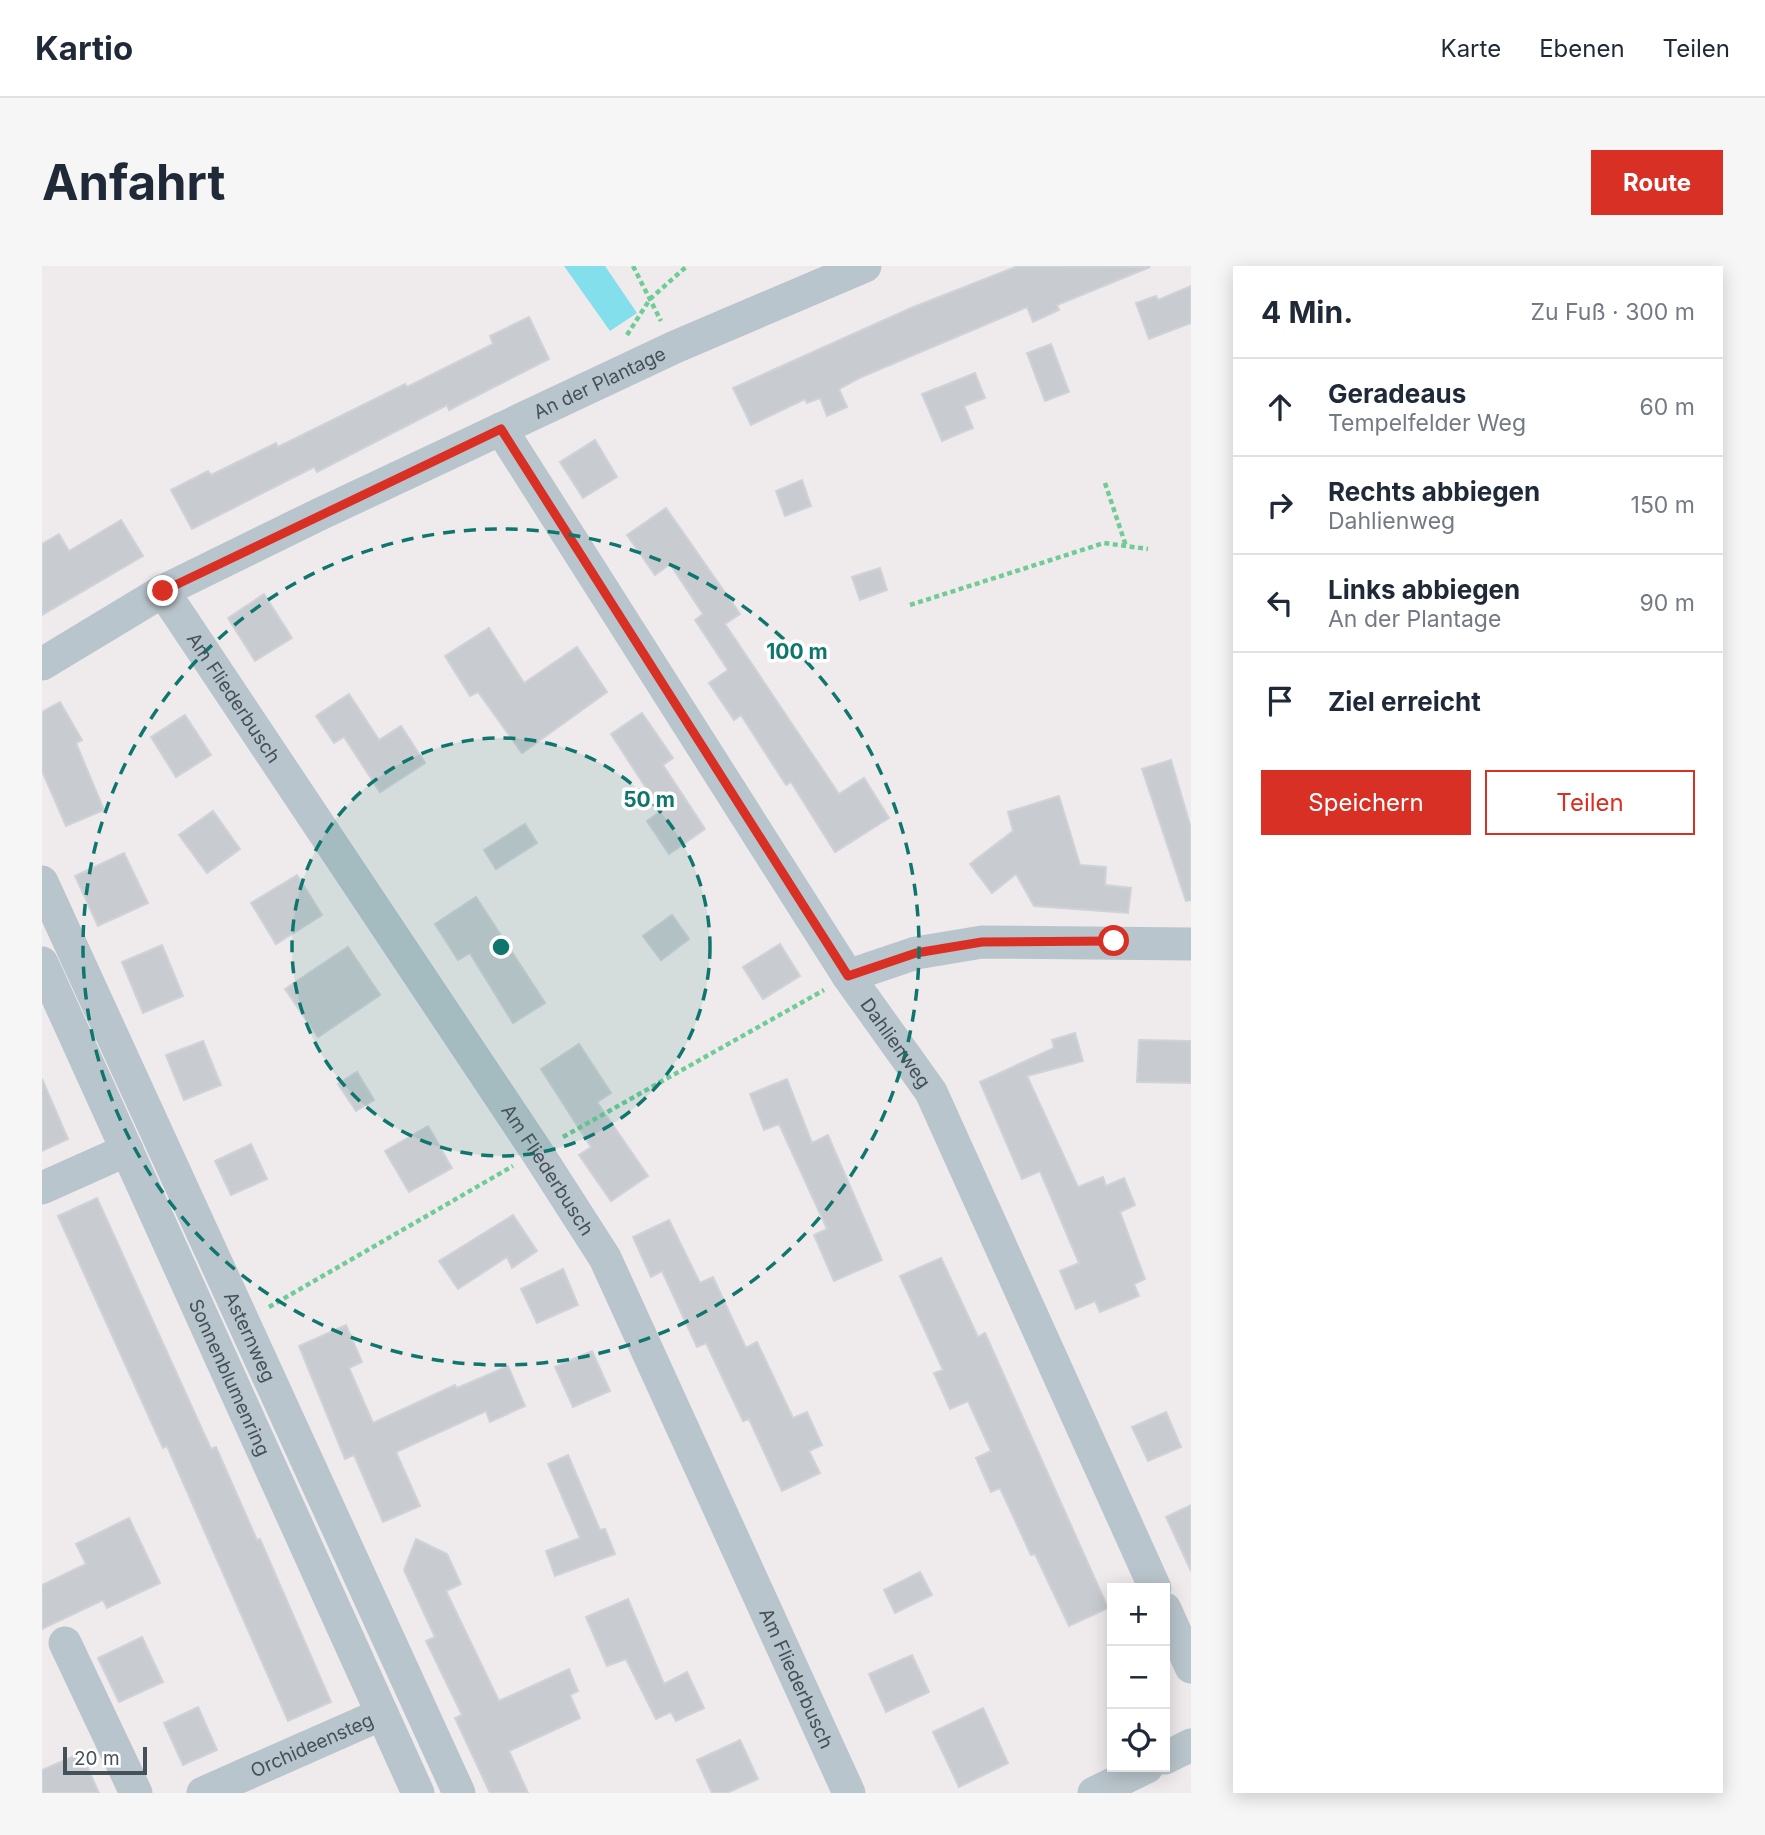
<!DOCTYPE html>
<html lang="de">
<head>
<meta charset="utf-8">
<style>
  :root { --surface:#fff; --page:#f6f6f7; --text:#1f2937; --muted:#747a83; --line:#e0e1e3; --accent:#d93025 }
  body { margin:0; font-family:Inter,sans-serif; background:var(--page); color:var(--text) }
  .controls { position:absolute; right:21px; bottom:21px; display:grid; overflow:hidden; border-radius:0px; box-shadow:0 4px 18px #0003 }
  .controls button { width:63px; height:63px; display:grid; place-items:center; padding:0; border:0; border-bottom:2px solid var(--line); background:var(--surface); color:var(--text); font:35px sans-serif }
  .scale { position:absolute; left:21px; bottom:18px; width:84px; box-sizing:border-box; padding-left:7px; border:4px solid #445159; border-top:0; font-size:19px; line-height:24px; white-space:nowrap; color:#445159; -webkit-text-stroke:5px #fff; paint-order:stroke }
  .stop { position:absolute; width:21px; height:21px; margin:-16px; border:5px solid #d93025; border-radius:50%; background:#fff }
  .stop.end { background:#d93025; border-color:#fff; box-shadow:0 2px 7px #0008 }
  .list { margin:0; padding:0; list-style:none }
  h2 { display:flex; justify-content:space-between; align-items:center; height:91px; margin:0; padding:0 28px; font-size:30px }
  h2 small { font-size:23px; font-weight:400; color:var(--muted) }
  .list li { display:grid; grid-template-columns:46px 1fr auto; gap:21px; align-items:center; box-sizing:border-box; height:98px; padding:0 28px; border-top:2px solid var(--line) }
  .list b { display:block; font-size:26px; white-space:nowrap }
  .list p { margin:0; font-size:23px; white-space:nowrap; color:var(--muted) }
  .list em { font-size:23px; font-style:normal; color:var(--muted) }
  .actions { display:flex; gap:14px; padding:21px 28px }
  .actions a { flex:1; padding:16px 0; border:2px solid var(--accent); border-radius:0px; text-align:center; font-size:24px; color:var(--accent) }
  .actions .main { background:var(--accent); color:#fff }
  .icon { flex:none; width:38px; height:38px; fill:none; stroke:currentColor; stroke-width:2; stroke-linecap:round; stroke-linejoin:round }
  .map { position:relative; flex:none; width:1149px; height:1527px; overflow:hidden; border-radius:0px }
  header { display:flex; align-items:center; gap:42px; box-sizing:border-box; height:98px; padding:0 35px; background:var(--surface); border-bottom:2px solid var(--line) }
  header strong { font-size:33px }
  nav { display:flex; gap:38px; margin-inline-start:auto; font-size:24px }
  .intro { display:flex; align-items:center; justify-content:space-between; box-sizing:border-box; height:168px; padding:0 42px }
  h1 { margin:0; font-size:49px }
  .button { padding:18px 32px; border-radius:0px; background:var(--accent); color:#fff; font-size:24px; font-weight:700 }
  main { display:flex; gap:42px; padding:0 42px }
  aside { flex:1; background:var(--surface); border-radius:0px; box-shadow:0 4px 18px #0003 }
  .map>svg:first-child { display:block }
</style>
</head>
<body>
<header>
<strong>Kartio</strong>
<nav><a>Karte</a><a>Ebenen</a><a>Teilen</a></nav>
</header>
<div class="intro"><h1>Anfahrt</h1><a class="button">Route</a></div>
<main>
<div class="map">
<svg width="1149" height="1527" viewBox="0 0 1149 1527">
  <rect width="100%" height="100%" fill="#efebec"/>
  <!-- water -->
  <polygon fill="#84dfec" points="522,0 563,0 595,47 568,65"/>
  <!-- building -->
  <g fill="#c8ccd1" stroke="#cfd2d8" stroke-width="2">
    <polygon points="976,0 1108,1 1015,39 1017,44 991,56 985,41 817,112 797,123 805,141 785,150 778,132 765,137 763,133 709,159 691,122 869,42"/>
    <polygon points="1149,20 1149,57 1107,73 1094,37 1114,30 1116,34"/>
    <polygon points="487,51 507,93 407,144 405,139 275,206 272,201 150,263 129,224 166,205 169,209 234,177 236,181 363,118 365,121 451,78 448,70"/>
    <polygon points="1009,78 1027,126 1003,135 985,87"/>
    <polygon points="933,107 943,132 922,140 931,162 900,175 880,128"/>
    <polygon points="553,174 575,211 541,232 518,196"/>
    <polygon points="760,214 769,240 743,250 734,225"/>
    <polygon points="624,242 698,348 683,358 797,528 822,512 847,552 793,586 749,516 744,519 699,449 692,454 667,417 686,404 653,354 661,348 628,298 613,309 585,269"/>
    <polygon points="79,254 101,290 0,349 0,278 17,268 27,285"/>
    <polygon points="838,302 845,324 818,334 810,311"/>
    <polygon points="222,328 250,372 213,395 186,352"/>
    <polygon points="447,362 482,417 535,381 565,426 480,487 436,426 428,430 403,390"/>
    <polygon points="307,428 337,474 359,460 383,497 338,526 302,471 292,477 274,450"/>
    <polygon points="18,436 40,474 34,477 62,544 24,560 0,505 0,446"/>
    <polygon points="600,447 631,492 621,499 663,563 627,588 605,555 619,545 569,468"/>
    <polygon points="143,449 169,489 134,511 109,471"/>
    <polygon points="1129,494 1149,562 1149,634 1144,635 1100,503"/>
    <polygon points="1017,530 1038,599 1064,601 1063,619 1089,622 1086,647 992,640 974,608 950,627 928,598 971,565 966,546"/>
    <polygon points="171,545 198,583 165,607 137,569"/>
    <polygon points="483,558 495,577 454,603 442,584"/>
    <polygon points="82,587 106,637 56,660 33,610"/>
    <polygon points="255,609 280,649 234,678 209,637"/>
    <polygon points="434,631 503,737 471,757 428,687 416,694 393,658"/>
    <polygon points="630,649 647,673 619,694 601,670"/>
    <polygon points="738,678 758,710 721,733 701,701"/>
    <polygon points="120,679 141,730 101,747 80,696"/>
    <polygon points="306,681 338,729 276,771 243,723"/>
    <polygon points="1033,767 1041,795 985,810 1036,921 1061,911 1064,920 1082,912 1093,939 1078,946 1103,1013 1092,1018 1097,1030 1058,1046 1053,1035 1034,1043 1018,1005 1037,997 998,905 980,913 938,816 1012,782 1010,774"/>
    <polygon points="1097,774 1149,775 1149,817 1095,816"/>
    <polygon points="161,775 179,819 142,834 124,789"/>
    <polygon points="537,778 569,827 555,836 606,910 569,935 537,889 549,881 499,803"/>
    <polygon points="315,806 332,834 314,845 296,818"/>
    <polygon points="0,813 26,873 0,885"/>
    <polygon points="745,813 770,877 786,869 840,994 792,1015 772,969 785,963 737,858 722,864 708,828"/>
    <polygon points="386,860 410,902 367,926 343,885"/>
    <polygon points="209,878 225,913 189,929 173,895"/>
    <polygon points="55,932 169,1183 174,1181 215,1274 218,1273 289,1436 246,1455 125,1180 121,1182 16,950"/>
    <polygon points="471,949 495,985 470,1002 465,991 416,1023 397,995"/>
    <polygon points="627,954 658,1017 671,1011 704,1082 715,1076 751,1152 765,1146 780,1179 767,1185 778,1207 740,1225 707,1153 701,1155 664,1077 655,1081 620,1005 609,1011 591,971"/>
    <polygon points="899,992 936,1071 943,1067 1066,1342 1027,1360 993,1288 989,1289 958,1222 949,1226 934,1192 949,1185 926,1135 908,1143 892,1107 901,1104 858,1010"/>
    <polygon points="521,1003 536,1039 495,1057 479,1023"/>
    <polygon points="304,1059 320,1096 307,1102 331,1157 413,1119 415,1122 466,1100 483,1140 448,1156 444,1145 354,1186 378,1240 341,1256 312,1189 303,1193 257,1080"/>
    <polygon points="550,1085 568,1125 531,1141 513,1101"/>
    <polygon points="1124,1146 1139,1181 1106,1195 1090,1161"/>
    <polygon points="526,1189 558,1264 563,1263 573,1288 513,1310 504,1285 538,1272 506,1198"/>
    <polygon points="1149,1239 1149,1305 1124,1251"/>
    <polygon points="87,1252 118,1317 65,1342 61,1334 0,1363 0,1319 44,1298 34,1278"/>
    <polygon points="374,1273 405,1288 419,1318 404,1325 457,1435 527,1403 536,1425 528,1429 538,1452 467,1485 486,1527 448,1527 413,1452 420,1449 384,1375 393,1371 362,1304"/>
    <polygon points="878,1306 890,1329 853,1347 842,1324"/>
    <polygon points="586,1333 622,1418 645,1406 662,1442 634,1455 629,1446 614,1453 584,1393 565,1400 544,1351"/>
    <polygon points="100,1371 121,1416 77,1436 56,1392"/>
    <polygon points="870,1389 887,1426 844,1446 827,1408"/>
    <polygon points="156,1441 175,1484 141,1499 122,1457"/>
    <polygon points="941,1442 966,1497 917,1521 891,1466"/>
    <polygon points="698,1474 716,1513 685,1527 670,1527 655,1494"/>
    <polygon points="39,1487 57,1527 0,1527 0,1504"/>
  </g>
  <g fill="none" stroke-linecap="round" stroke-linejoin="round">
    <!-- path -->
    <g stroke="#70cc97" stroke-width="4.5" stroke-dasharray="5 3.5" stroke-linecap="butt">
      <polyline points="591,0 619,55"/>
      <polyline points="585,69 608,33 645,0"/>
      <polyline points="1063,217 1084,280"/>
      <polyline points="868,339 1062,277 1106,283"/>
      <polyline points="521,871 782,724"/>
      <polyline points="227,1041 471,900"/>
    </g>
    <!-- minor -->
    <g stroke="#b9c5cc" stroke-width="33">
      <path id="s1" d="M459 163 806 710 889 826 1113 1322"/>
      <path id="s2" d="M121 325 495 886 563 992 807 1527"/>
      <path id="s3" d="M0 398 121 325 276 249 633 81 823 0"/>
      <path id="s4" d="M0 616 417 1527"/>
      <path id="s5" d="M0 697 376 1527"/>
      <polyline points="806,710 874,687 940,676 1149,678"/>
      <polyline points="0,922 85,884"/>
      <polyline points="1123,1343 1149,1401"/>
      <polyline points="23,1377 94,1527"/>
      <polyline points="1123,1492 1149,1479"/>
      <path id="s6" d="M161 1527 340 1448"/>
      <polyline points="1052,1527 1105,1501"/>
    </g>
  </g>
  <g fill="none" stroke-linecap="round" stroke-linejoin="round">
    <!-- route -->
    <polyline stroke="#d93025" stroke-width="9" points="121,325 459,163 806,710 874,687 940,676 1072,675"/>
  </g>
  <!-- distance rings -->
  <circle cx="459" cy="681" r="209" fill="#0f766e" fill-opacity=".12"/>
  <g fill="none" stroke="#0f766e" stroke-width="3.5" stroke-dasharray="12 9">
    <circle cx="459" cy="681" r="209"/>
    <circle cx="459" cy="681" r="418"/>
  </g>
  <g text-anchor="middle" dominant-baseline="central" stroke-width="7" stroke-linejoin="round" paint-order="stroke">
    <!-- street labels -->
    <g font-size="19" fill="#445159" stroke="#fff">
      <text stroke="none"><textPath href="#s3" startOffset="625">An der Plantage</textPath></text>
      <text stroke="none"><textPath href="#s2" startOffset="128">Am Fliederbusch</textPath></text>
      <text stroke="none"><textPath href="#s1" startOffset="730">Dahlienweg</textPath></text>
      <text stroke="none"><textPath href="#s2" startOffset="695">Am Fliederbusch</textPath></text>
      <text stroke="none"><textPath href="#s4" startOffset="500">Asternweg</textPath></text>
      <text stroke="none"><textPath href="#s5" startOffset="455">Sonnenblumenring</textPath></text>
      <text stroke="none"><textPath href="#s2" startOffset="1262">Am Fliederbusch</textPath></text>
      <text stroke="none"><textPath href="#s6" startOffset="119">Orchideensteg</textPath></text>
    </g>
  </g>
  <circle cx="459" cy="681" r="10" fill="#0f766e" stroke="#fff" stroke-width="3.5"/>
  <g font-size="21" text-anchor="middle" font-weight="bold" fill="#0f766e" stroke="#fff" stroke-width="7" stroke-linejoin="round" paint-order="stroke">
    <text x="755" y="393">100 m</text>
    <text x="607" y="541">50 m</text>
  </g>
</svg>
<div class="controls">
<button>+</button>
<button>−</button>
<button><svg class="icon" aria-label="locate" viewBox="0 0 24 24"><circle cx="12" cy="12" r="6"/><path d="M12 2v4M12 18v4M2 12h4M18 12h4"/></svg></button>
</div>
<div class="scale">20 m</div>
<div class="stop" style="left:1072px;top:675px"></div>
<div class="stop end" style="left:121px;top:325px"></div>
</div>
<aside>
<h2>4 Min.<small>Zu Fuß · 300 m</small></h2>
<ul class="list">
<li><svg class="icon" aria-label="ahead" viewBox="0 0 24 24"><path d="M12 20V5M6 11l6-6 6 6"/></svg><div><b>Geradeaus</b><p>Tempelfelder Weg</p></div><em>60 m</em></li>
<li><svg class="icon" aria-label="right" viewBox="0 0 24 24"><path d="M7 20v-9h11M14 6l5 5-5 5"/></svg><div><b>Rechts abbiegen</b><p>Dahlienweg</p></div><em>150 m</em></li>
<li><svg class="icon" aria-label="left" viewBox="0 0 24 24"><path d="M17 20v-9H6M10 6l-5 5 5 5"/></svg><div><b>Links abbiegen</b><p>An der Plantage</p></div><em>90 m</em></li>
<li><svg class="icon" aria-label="arrive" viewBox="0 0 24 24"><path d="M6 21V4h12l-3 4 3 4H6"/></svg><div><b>Ziel erreicht</b></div></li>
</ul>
<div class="actions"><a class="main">Speichern</a><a>Teilen</a></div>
</aside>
</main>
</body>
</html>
